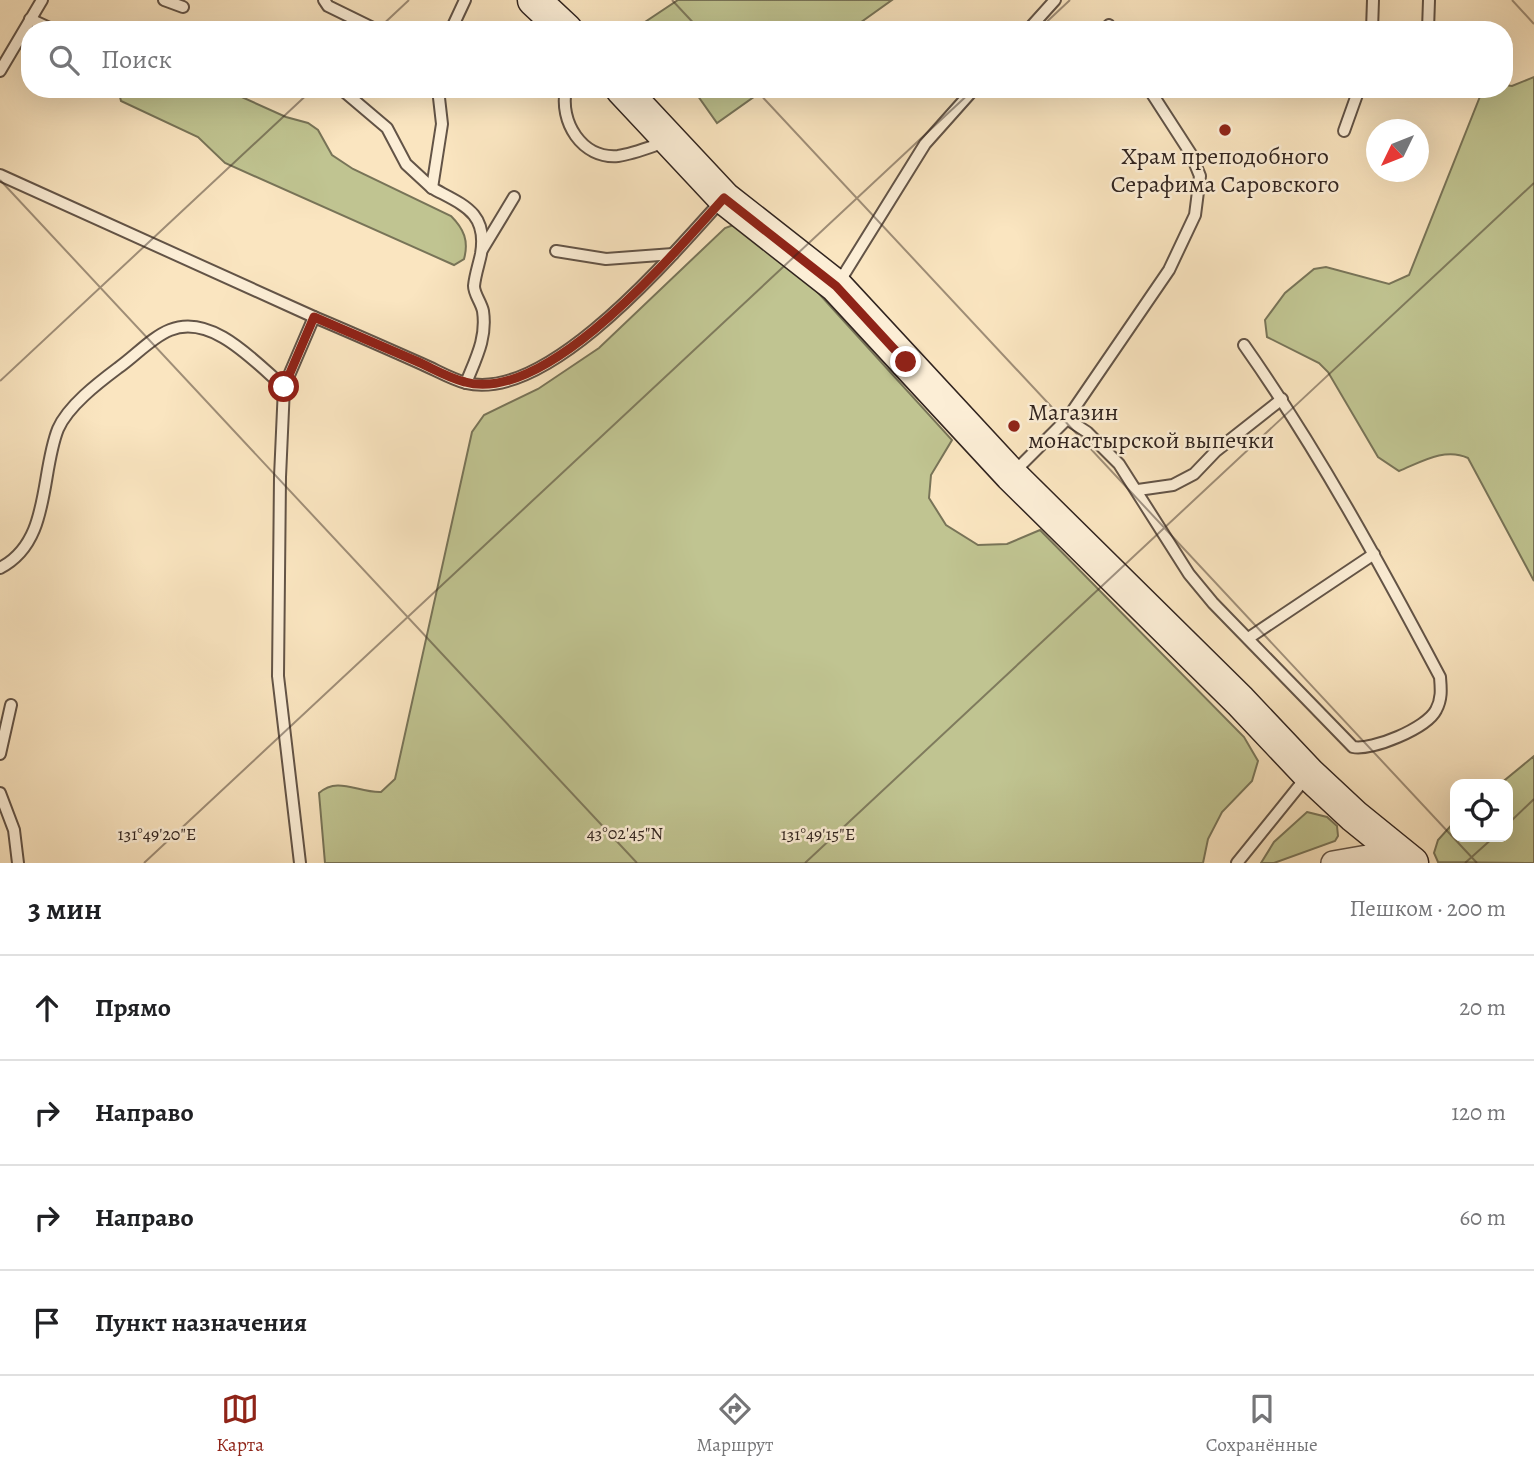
<!DOCTYPE html>
<html lang="ru">
<head>
<meta charset="utf-8">
<style>
  :root { --surface:#fff; --page:#f2f2f2; --text:#202124; --muted:#757577; --line:#e0e0e0; --accent:#8f2418 }
  body { margin:0; font-family:Alegreya,serif; background:var(--page); color:var(--text) }
  .controls { position:absolute; right:21px; bottom:21px; display:grid; overflow:hidden; border-radius:14px; box-shadow:0 7px 28px #0002 }
  .controls button { width:63px; height:63px; display:grid; place-items:center; padding:0; border:0; border-bottom:2px solid var(--line); background:var(--surface); color:var(--text); font:35px sans-serif }
  .compass { position:absolute; left:1366px; top:119px; width:63px; height:63px; border-radius:50%; background:var(--surface); box-shadow:0 7px 28px #0002; rotate:227deg }
  .stop { position:absolute; width:21px; height:21px; margin:-16px; border:5px solid #8f2418; border-radius:50%; background:#fff }
  .stop.end { background:#8f2418; border-color:#fff; box-shadow:0 2px 7px #0008 }
  .list { margin:0; padding:0; list-style:none }
  h2 { display:flex; justify-content:space-between; align-items:center; height:91px; margin:0; padding:0 28px; font-size:30px }
  h2 small { font-size:23px; font-weight:400; color:var(--muted) }
  .list li { display:grid; grid-template-columns:46px 1fr auto; gap:21px; align-items:center; box-sizing:border-box; height:105px; padding:0 28px; border-top:2px solid var(--line) }
  .list b { display:block; font-size:26px; white-space:nowrap }
  .list em { font-size:23px; font-style:normal; color:var(--muted) }
  .icon { flex:none; width:38px; height:38px; fill:none; stroke:currentColor; stroke-width:2; stroke-linecap:round; stroke-linejoin:round }
  .map { position:relative; flex:none; width:1534px; height:863px; overflow:hidden }
  .search { position:absolute; background:var(--surface); box-shadow:0 7px 28px #0002; left:21px; right:21px; top:21px; height:77px; display:flex; align-items:center; gap:18px; box-sizing:border-box; padding:0 24px; border-radius:28px; color:var(--muted); font-size:26px }
  .sheet { height:511px; background:var(--surface) }
  nav { display:flex; justify-content:space-around; align-items:center; box-sizing:border-box; height:98px; border-top:2px solid var(--line); background:var(--surface); font-size:19px; color:var(--muted) }
  nav a { display:grid; justify-items:center; gap:4px }
  nav .on { color:var(--accent) }
  .map>svg:first-child { display:block }
</style>
</head>
<body>
<div class="map">
<svg width="1534" height="863" viewBox="0 0 1534 863">
  <rect width="100%" height="100%" fill="#fae5c0"/>
  <filter id="stains"><feTurbulence type="fractalNoise" baseFrequency=".00286" numOctaves="4"/><feColorMatrix values="0 0 0 0 .2 0 0 0 0 .09 0 0 0 0 .02 0 0 0 .5 -.17"/></filter>
  <radialGradient id="worn" r=".72"><stop offset=".6" stop-color="#630" stop-opacity="0"/><stop offset="1" stop-color="#630" stop-opacity=".3"/></radialGradient>
  <!-- green -->
  <g fill="#c0c491" stroke="#787458" stroke-width="2">
    <polygon points="678,0 892,0 850,30 651,30 645,22"/>
    <path d="M1534 77V581L1468 458C1445 447 1421 462 1399 471L1378 457 1328 372 1319 363 1267 337 1265 320 1285 293 1314 269 1326 267 1389 284 1409 275 1483 89H1504V85L1512 86Z"/>
    <path d="M118 89H224L286 117 308 123 318 130 332 155 353 169 451 216C464 229 469 241 464 259L454 265 225 163 198 137 121 101Z"/>
    <polygon points="693,89 765,89 717,123"/>
    <path d="M739 223 792 264 952 440 931 475 929 498 946 525 978 545 1007 544 1040 530 1244 737 1258 761 1252 781 1222 812 1208 839 1203 863H325L319 793C338 776 358 793 381 792L395 779 472 432 484 415 538 389 599 348 725 228Z"/>
    <polygon points="1534,756 1534,863 1438,862 1434,853 1438,840 1455,821 1455,837 1508,837 1508,784 1500,784"/>
    <polygon points="1307,812 1327,817 1337,826 1338,836 1335,841 1274,863 1261,863 1274,842"/>
  </g>
  <g fill="none" stroke-linecap="round" stroke-linejoin="round">
    <!-- service casing -->
    <g stroke="#635447" stroke-width="14">
      <g id="service">
        <polyline points="164,0 183,7"/>
        <polyline points="324,0 328,6 377,30"/>
        <polyline points="30,19 54,30"/>
        <polyline points="1109,25 1112,30"/>
        <polyline points="451,30 465,0"/>
        <polyline points="1028,30 1055,0"/>
        <polyline points="1372,30 1373,0"/>
        <polyline points="1428,30 1429,0"/>
        <polyline points="0,71 42,0"/>
        <polyline points="341,89 387,128 406,164 432,188"/>
        <path d="M438 89 442 124 432 188C463 205 488 212 481 254 479 264 475 275 474 286 474 294 481 302 483 311 487 338 476 358 466 383"/>
        <path d="M566 89C559 122 582 159 618 156 633 154 650 147 665 142"/>
        <polyline points="1344,131 1359,89"/>
        <polyline points="0,175 314,317"/>
        <polyline points="482,250 514,197"/>
        <polyline points="556,251 606,259 673,254"/>
        <polyline points="838,284 925,144 974,89"/>
        <path d="M1067 419 1087 432 1119 464 1189 574 1213 603 1353 747C1372 751 1427 728 1436 710 1442 699 1441 689 1440 677 1380 564 1318 450 1244 345"/>
        <polyline points="1013,473 1067,419 1169,270 1195,215 1200,176 1191,154 1149,89"/>
        <polyline points="1138,490 1173,485 1194,474 1216,451 1282,399"/>
        <path d="M0 568C51 542 40 474 58 429 68 406 98 383 118 368 134 357 152 337 170 330 212 313 255 362 284 387"/>
        <polyline points="1250,637 1374,554"/>
        <polyline points="0,754 11,705"/>
        <polyline points="0,793 14,830 18,863"/>
        <path d="M300 863 278 676 280 477 284 387 314 317C350 332 386 348 422 364 436 370 451 379 466 383 548 403 671 256 722 200"/>
        <polyline points="1237,863 1308,775"/>
      </g>
    </g>
    <!-- minor casing -->
    <g stroke="#635447" stroke-width="26">
      <polyline id="minor" points="1333,863 1396,852"/>
    </g>
    <!-- secondary casing -->
    <g stroke="#31241f" stroke-width="35">
      <g id="secondary">
        <polyline points="534,0 566,30"/>
        <polyline points="622,89 724,198 836,286 1011,475 1240,701 1309,774 1354,816 1412,863"/>
      </g>
    </g>
    <!-- service -->
    <use href="#service" stroke="#fceed6" stroke-width="10"/>
    <!-- minor -->
    <use href="#minor" stroke="#fceed6" stroke-width="23"/>
    <!-- secondary -->
    <use href="#secondary" stroke="#fceed6" stroke-width="32"/>
  </g>
  <g fill="none" stroke-linecap="round" stroke-linejoin="round">
    <!-- route -->
    <path stroke="#8f2418" stroke-width="9" d="M284 387 314 317C348 332 382 346 416 361 432 368 448 378 465 382 547 405 674 253 724 198L836 286 906 362"/>
  </g>
  <!-- ticks -->
  <path fill="none" stroke="#31241f" stroke-width="2" stroke-opacity="0.45" d="M672 0 700 30M1512 0 1534 24M377 30 409 0M1038 30 1070 0M755 89 1477 863M0 180 637 863M0 381 313 89M1508 824 1534 799M144 863 974 89M805 863 1534 183M1465 863 1494 837"/>
  <!-- markers -->
  <g fill="#8f2418" stroke="#fceed6" stroke-width="2.5">
    <circle cx="1225" cy="130" r="7"/>
    <circle cx="1014" cy="426" r="7"/>
  </g>
  <g text-anchor="middle" dominant-baseline="central" stroke-width="5" stroke-linejoin="round" paint-order="stroke">
    <!-- poi labels -->
    <g font-size="24" fill="#31241f" stroke="#fceed6">
      <text x="1225" y="156">Храм преподобного<tspan x="1225" dy="28">Серафима Саровского</tspan></text>
      <text x="1028" y="412" text-anchor="start">Магазин<tspan x="1028" dy="28">монастырской выпечки</tspan></text>
    </g>
  </g>
  <g font-size="18" text-anchor="middle" fill="#31241f" stroke="#fceed6" stroke-width="5" stroke-linejoin="round" paint-order="stroke">
    <text x="625" y="839">43°02'45"N</text>
    <text x="157" y="840">131°49'20"E</text>
    <text x="818" y="840">131°49'15"E</text>
  </g>
  <rect width="100%" height="100%" filter="url(#stains)"/>
  <rect width="100%" height="100%" fill="url(#worn)"/>
</svg>
<div class="controls">
<button><svg class="icon" aria-label="locate" viewBox="0 0 24 24"><circle cx="12" cy="12" r="6"/><path d="M12 2v4M12 18v4M2 12h4M18 12h4"/></svg></button>
</div>
<svg class="compass" viewBox="-18 -18 36 36"><path d="M0-13l5 13h-10z" fill="#e53935"/><path d="M0 13l5-13h-10z" fill="#757577"/></svg>
<div class="stop" style="left:284px;top:387px"></div>
<div class="stop end" style="left:906px;top:362px"></div>
<div class="search"><svg class="icon" aria-label="search" viewBox="0 0 24 24"><circle cx="10" cy="10" r="6"/><path d="M15 15l6 6"/></svg>Поиск</div>
</div>
<section class="sheet">
<h2>3 мин<small>Пешком · 200 m</small></h2>
<ul class="list">
<li><svg class="icon" aria-label="ahead" viewBox="0 0 24 24"><path d="M12 20V5M6 11l6-6 6 6"/></svg><div><b>Прямо</b></div><em>20 m</em></li>
<li><svg class="icon" aria-label="right" viewBox="0 0 24 24"><path d="M7 20v-9h11M14 6l5 5-5 5"/></svg><div><b>Направо</b></div><em>120 m</em></li>
<li><svg class="icon" aria-label="right" viewBox="0 0 24 24"><path d="M7 20v-9h11M14 6l5 5-5 5"/></svg><div><b>Направо</b></div><em>60 m</em></li>
<li><svg class="icon" aria-label="arrive" viewBox="0 0 24 24"><path d="M6 21V4h12l-3 4 3 4H6"/></svg><div><b>Пункт назначения</b></div></li>
</ul>
</section>
<nav>
<a class="on"><svg class="icon" aria-label="map" viewBox="0 0 24 24"><path d="M3 6l6-2 6 2 6-2v14l-6 2-6-2-6 2zM9 4v14M15 6v14"/></svg>Карта</a>
<a><svg class="icon" aria-label="directions" viewBox="0 0 24 24"><path d="M12 3l9 9-9 9-9-9zM9 14v-3h6M13 9l2 2-2 2"/></svg>Маршрут</a>
<a><svg class="icon" aria-label="saved" viewBox="0 0 24 24"><path d="M7 4h10v16l-5-4-5 4z"/></svg>Сохранённые</a>
</nav>
</body>
</html>
